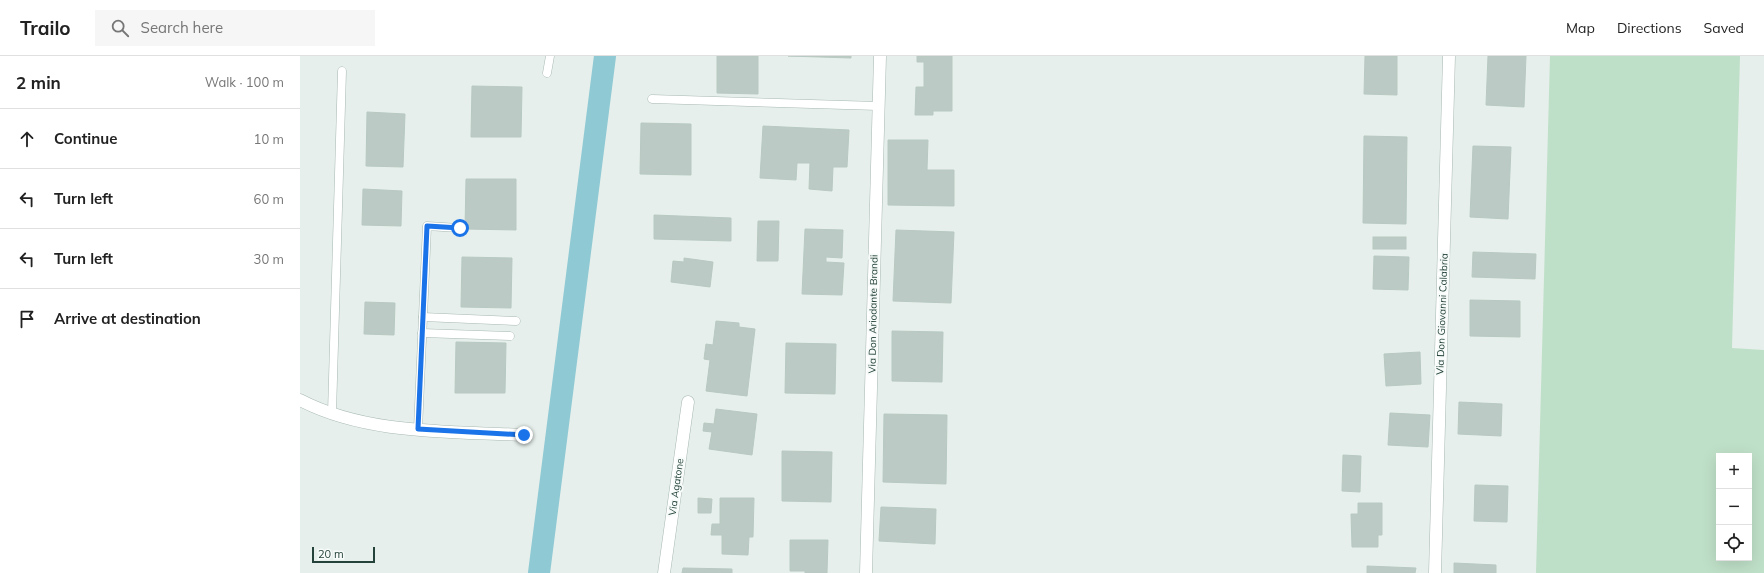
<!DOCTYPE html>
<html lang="en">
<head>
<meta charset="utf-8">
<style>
  :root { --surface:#fff; --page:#f6f6f6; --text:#222; --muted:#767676; --line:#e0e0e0 }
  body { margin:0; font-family:Mulish,sans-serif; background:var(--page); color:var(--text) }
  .controls { position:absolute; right:12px; bottom:12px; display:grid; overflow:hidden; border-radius:0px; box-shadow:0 4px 16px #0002 }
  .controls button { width:36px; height:36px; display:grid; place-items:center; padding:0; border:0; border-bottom:1px solid var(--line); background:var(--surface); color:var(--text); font:20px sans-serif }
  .scale { position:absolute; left:12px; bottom:10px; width:63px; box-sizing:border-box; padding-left:4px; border:2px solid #24423a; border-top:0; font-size:11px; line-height:14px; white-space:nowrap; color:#24423a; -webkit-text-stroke:3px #f7fbf9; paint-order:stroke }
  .stop { position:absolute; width:12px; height:12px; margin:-9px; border:3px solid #1a73e8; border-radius:50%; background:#fff }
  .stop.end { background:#1a73e8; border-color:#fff; box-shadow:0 1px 4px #0008 }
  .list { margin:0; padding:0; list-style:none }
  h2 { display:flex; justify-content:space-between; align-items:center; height:52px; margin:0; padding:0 16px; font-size:17px }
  h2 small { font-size:13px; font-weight:400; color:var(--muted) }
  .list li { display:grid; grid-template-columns:26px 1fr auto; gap:12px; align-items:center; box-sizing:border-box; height:60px; padding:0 16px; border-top:1px solid var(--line) }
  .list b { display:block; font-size:15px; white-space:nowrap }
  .list em { font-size:13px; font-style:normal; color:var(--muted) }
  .icon { flex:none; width:22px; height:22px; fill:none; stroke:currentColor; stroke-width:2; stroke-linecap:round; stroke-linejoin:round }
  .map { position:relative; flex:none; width:1464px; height:517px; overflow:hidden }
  header { display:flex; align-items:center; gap:24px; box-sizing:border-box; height:56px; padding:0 20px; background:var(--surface); border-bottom:1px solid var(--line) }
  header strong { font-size:19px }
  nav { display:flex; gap:22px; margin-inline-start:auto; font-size:14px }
  .search { width:280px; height:36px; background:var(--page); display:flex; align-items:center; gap:10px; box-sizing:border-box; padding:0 14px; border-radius:0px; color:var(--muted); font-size:15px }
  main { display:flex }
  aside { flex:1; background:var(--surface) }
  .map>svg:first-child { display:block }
</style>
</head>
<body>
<header>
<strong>Trailo</strong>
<div class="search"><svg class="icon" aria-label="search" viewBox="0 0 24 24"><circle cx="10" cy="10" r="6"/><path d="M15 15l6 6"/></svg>Search here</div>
<nav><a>Map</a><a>Directions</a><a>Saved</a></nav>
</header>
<main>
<aside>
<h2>2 min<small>Walk · 100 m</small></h2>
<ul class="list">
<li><svg class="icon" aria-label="ahead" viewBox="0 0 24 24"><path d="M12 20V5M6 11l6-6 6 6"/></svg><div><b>Continue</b></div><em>10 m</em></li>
<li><svg class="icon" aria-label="left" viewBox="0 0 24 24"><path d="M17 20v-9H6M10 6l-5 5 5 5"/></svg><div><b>Turn left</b></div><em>60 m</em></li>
<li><svg class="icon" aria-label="left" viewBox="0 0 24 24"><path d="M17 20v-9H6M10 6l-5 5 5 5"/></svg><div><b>Turn left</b></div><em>30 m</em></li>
<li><svg class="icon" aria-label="arrive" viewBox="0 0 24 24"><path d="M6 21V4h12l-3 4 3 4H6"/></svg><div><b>Arrive at destination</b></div></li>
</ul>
</aside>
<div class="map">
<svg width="1464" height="517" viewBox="0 0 1464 517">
  <rect width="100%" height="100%" fill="#e6efeb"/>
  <!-- green -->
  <path fill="#bfe0c8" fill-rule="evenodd" d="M1250 0H1440L1432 292 1464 294V517H1236ZM1419 400H1449V502H1419Z"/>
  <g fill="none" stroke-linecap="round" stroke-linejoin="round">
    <!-- canal -->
    <polyline stroke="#8ec9d4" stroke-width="22" points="239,517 305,0"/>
  </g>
  <!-- building -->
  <g fill="#bbcac4" stroke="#b8c9c2">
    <polygon points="417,0 458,0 458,38 417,37"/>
    <polygon points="488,0 551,0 551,2"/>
    <polygon points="617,0 652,0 652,55 633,55 633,59 615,59 616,31 624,31 624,6 617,6"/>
    <polygon points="1065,0 1097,0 1097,39 1064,38"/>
    <polygon points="1188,0 1226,0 1224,51 1186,49"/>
    <polygon points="172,30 222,31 221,81 171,81"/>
    <polygon points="67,56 105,58 103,111 66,110"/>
    <polygon points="341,67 391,68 391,119 340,118"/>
    <polygon points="463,70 549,74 547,111 533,111 532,135 509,133 510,107 497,107 496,124 460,122"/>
    <polygon points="1064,80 1107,81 1106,168 1063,167"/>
    <polygon points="588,84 628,84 627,114 654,114 654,150 588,149"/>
    <polygon points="1173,90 1211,91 1208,163 1170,161"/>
    <polygon points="166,123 216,123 216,174 165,173"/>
    <polygon points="63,133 102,135 101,170 62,169"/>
    <polygon points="354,159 431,162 431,185 354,183"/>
    <polygon points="458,165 479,165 478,205 457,205"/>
    <polygon points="505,173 543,174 542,202 526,201 526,206 544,207 542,239 502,238"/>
    <polygon points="596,174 654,176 651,247 593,245"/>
    <rect x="1073" y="181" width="33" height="12"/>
    <polygon points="1173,196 1236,198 1235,223 1172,221"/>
    <polygon points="1074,200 1109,201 1108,234 1073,233"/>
    <polygon points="162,201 212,202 211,252 161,251"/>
    <polygon points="384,202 413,206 410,231 371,226 373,205 384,206"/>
    <polygon points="1170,244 1220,245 1220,281 1170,280"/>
    <polygon points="65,246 95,247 94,279 64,278"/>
    <polygon points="416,265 439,267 439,271 455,273 447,340 406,335 410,304 404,303 406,288 413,289"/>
    <polygon points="592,275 643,276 642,326 592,325"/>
    <polygon points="156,286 206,287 205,337 155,337"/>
    <polygon points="486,287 536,288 535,338 485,337"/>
    <polygon points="1120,296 1121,328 1086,330 1084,298"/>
    <polygon points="1159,346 1202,348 1201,380 1158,378"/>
    <polygon points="416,353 457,358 452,399 409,393 412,376 403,375 404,367 414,368"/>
    <polygon points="1090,357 1130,359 1128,391 1088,389"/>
    <polygon points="584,358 647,359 646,428 583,426"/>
    <polygon points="482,395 532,396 531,446 482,445"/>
    <polygon points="1043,399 1061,400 1060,436 1042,435"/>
    <polygon points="1175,429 1208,430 1207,466 1174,465"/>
    <polygon points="398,442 412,443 411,457 398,457"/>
    <polygon points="420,442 454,442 453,481 449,481 448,499 422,498 422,479 411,479 412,468 420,468"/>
    <polygon points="1058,447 1082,447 1082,479 1078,479 1078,491 1052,491 1051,458 1058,458"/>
    <polygon points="581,451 636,453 635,488 579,485"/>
    <polygon points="490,484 528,484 527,517 505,517 505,515 490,515"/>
    <polygon points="1154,507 1196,509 1196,517 1154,517"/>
    <polygon points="1067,510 1116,512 1115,517 1067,517"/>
    <polygon points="383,512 432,513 432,517 382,517"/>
  </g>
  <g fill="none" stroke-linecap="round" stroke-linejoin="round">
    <!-- service casing -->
    <g stroke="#a8b8b2" stroke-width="9">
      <g id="service">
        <polyline points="247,17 250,0"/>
        <polyline points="352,43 578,50"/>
        <polyline points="123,261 216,265"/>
        <polyline points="122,277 210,280"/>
        <polyline points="32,357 42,15"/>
        <polyline points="118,373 127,170 159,172"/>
      </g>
    </g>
    <!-- minor casing -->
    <g stroke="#a8b8b2" stroke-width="13">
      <g id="minor">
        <path d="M0 344C67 379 151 375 224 379"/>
        <polyline points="364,517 388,346"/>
        <polyline points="566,517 580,0"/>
        <polyline points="1135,517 1149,0"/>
      </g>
    </g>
    <!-- service -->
    <use href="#service" stroke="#fff" stroke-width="8"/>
    <!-- minor -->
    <use href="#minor" stroke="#fff" stroke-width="12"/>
  </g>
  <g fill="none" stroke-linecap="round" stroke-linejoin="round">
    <!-- route -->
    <polyline stroke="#1a73e8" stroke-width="5" points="160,172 127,170 118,373 224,379"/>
  </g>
  <g text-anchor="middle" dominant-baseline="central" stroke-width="4" stroke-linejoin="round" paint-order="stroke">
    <!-- street labels -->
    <g font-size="10" fill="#24423a" stroke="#f7fbf9">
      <text transform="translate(573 258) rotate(-89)">Via Don Ariodante Brandi</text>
      <text transform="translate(1142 258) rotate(-88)">Via Don Giovanni Calabria</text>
      <text transform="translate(376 431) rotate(-82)">Via Agatone</text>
    </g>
  </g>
</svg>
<div class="controls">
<button>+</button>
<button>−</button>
<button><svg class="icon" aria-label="locate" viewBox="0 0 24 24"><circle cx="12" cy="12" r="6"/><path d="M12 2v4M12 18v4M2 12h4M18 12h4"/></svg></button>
</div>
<div class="scale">20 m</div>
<div class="stop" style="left:160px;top:172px"></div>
<div class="stop end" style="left:224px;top:379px"></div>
</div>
</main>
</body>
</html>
